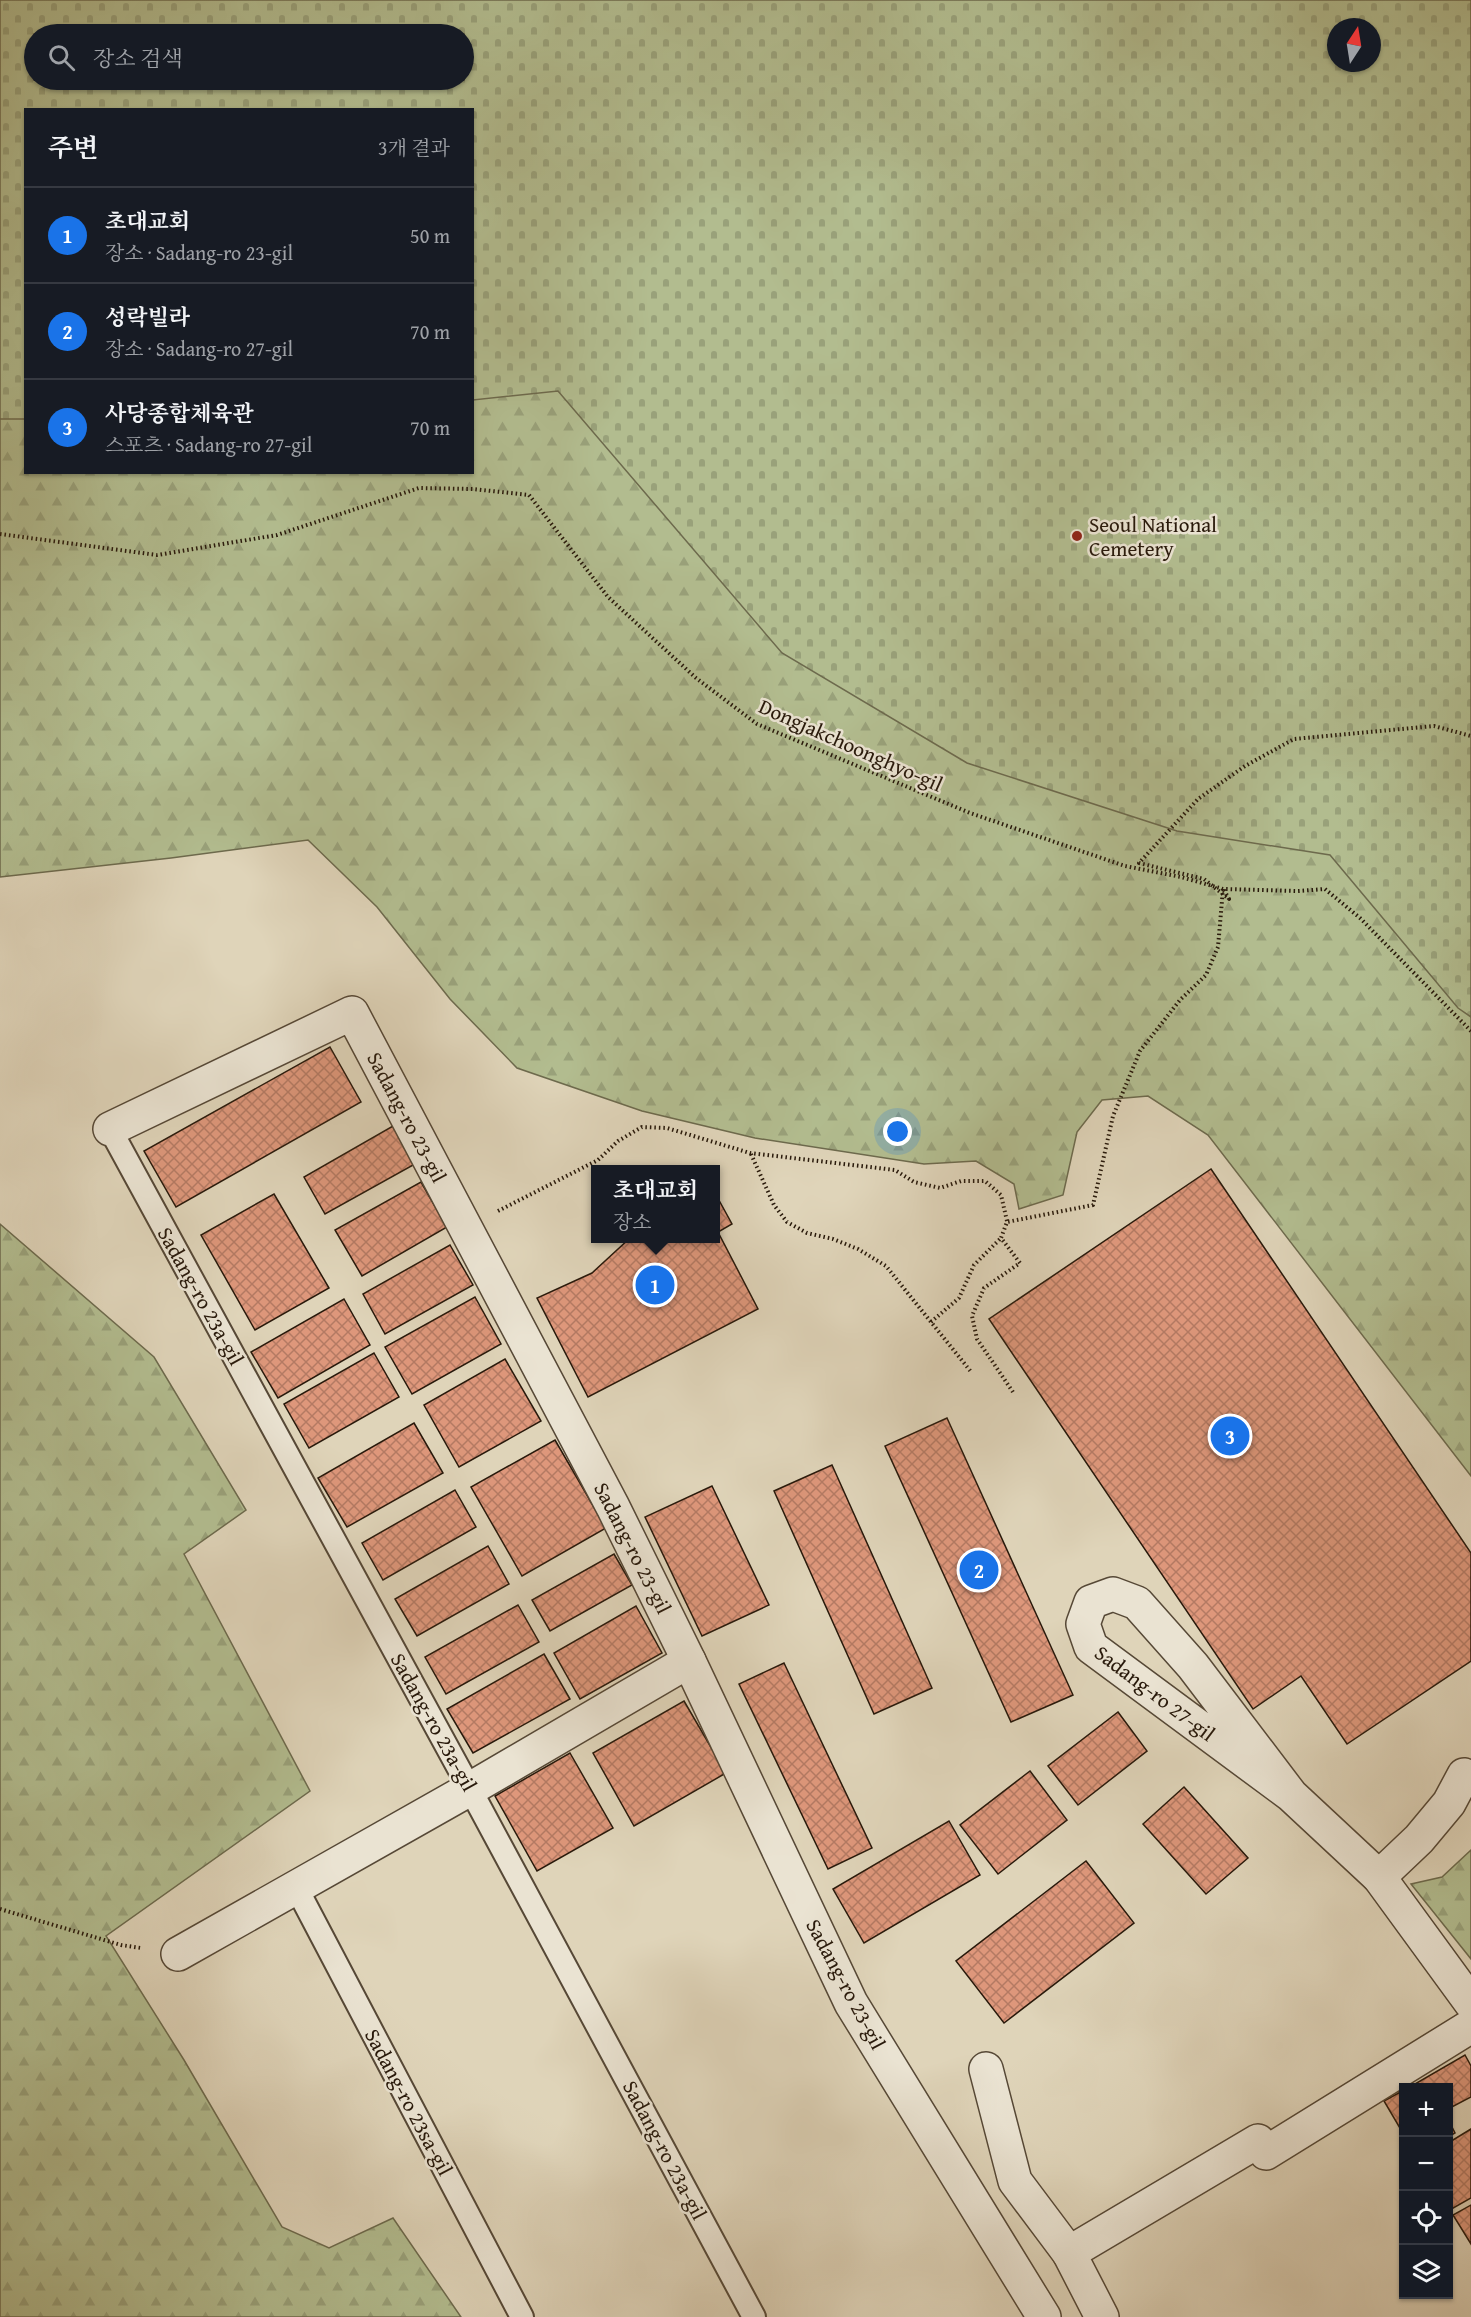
<!DOCTYPE html>
<html lang="ko">
<head>
<meta charset="utf-8">
<style>
  :root { --surface:#171b24; --page:#20242c; --text:#f1f3f6; --muted:#9ea1a6; --line:#363941; --accent:#1a73e8 }
  body { margin:0; font-family:"Gentium Book Plus","Noto Serif KR",serif; background:var(--page); color:var(--text) }
  .controls { position:absolute; right:18px; bottom:18px; display:grid; overflow:hidden; border-radius:0px; box-shadow:0 2px 4px #0004 }
  .controls button { width:54px; height:54px; display:grid; place-items:center; padding:0; border:0; border-bottom:2px solid var(--line); background:var(--surface); color:var(--text); font:30px sans-serif }
  .compass { position:absolute; left:1327px; top:18px; width:54px; height:54px; border-radius:50%; background:var(--surface); box-shadow:0 2px 4px #0004; rotate:12deg }
  .you { position:absolute; left:898px; top:1132px; width:21px; height:21px; margin:-15px; border:4px solid #fff; border-radius:50%; background:#1a73e8; box-shadow:0 0 0 9px #1a73e833 }
  .badge { display:grid; place-items:center; width:39px; height:39px; border-radius:50%; background:var(--accent); color:#fff; font-size:20px; font-weight:700 }
  .pin { position:absolute; translate:-50% -50%; border:3px solid #fff; box-shadow:0 2px 6px #0006 }
  .popup { position:absolute; left:591px; top:1165px; width:129px; height:78px; box-sizing:border-box; display:grid; place-content:center; border-radius:0px; background:var(--surface); filter:drop-shadow(0 2px 4px #0005); font-size:20px; white-space:nowrap; color:var(--muted) }
  .popup b { font-size:22px; color:var(--text) }
  .popup::after { content:''; position:absolute; left:50%; top:100%; margin-left:-12px; border:12px solid transparent; border-top-color:var(--surface) }
  .list { margin:0; padding:0; list-style:none }
  h2 { display:flex; justify-content:space-between; align-items:center; height:78px; margin:0; padding:0 24px; font-size:26px }
  h2 small { font-size:20px; font-weight:400; color:var(--muted) }
  .list li { display:grid; grid-template-columns:39px 1fr auto; gap:18px; align-items:center; box-sizing:border-box; height:96px; padding:0 24px; border-top:2px solid var(--line) }
  .list b { display:block; font-size:22px; white-space:nowrap }
  .list p { margin:0; font-size:20px; white-space:nowrap; color:var(--muted) }
  .list em { font-size:20px; font-style:normal; color:var(--muted) }
  .icon { flex:none; width:33px; height:33px; fill:none; stroke:currentColor; stroke-width:2; stroke-linecap:round; stroke-linejoin:round }
  .map { position:relative; flex:none; width:1471px; height:2317px; overflow:hidden }
  .search { position:absolute; background:var(--surface); box-shadow:0 2px 4px #0004; left:24px; top:24px; width:450px; height:66px; display:flex; align-items:center; gap:15px; box-sizing:border-box; padding:0 21px; border-radius:33px; color:var(--muted); font-size:22px }
  .panel { position:absolute; background:var(--surface); box-shadow:0 2px 4px #0004; left:24px; top:108px; width:450px; height:366px; border-radius:0px }
  .map>svg:first-child { display:block }
</style>
</head>
<body>
<div class="map">
<svg width="1471" height="2317" viewBox="0 0 1471 2317">
  <defs>
    <pattern id="forest-firs" width="22" height="20" patternUnits="userSpaceOnUse" patternTransform="scale(1.5)"><rect width="22" height="20" fill="#b2bc8f"/><path d="M5 1l3.5 6h-7zM16 11l3.5 6h-7z" fill="#99a17a"/></pattern>
    <pattern id="cemetery-stones" width="16" height="16" patternUnits="userSpaceOnUse" patternTransform="scale(1.5)"><rect width="16" height="16" fill="#b2bc8f"/><path d="M2 7V4a2 2 0 0 1 4 0v3zM10 15v-3a2 2 0 0 1 4 0v3z" fill="#99a17a"/></pattern>
    <pattern id="building-cross-hatch" width="8" height="8" patternUnits="userSpaceOnUse" patternTransform="scale(1.5)"><rect width="8" height="8" fill="#de977b"/><path d="M0 0l8 8M0 8l8-8" fill="none" stroke="#b47a63"/></pattern>
  </defs>
  <rect width="100%" height="100%" fill="#dfd4b9"/>
  <filter id="stains"><feTurbulence type="fractalNoise" baseFrequency=".00333" numOctaves="4"/><feColorMatrix values="0 0 0 0 .2 0 0 0 0 .09 0 0 0 0 .02 0 0 0 .5 -.17"/></filter>
  <radialGradient id="worn" r=".72"><stop offset=".6" stop-color="#630" stop-opacity="0"/><stop offset="1" stop-color="#630" stop-opacity=".3"/></radialGradient>
  <!-- forest -->
  <g fill="url(#forest-firs)" stroke="#6d6a4d" stroke-width="1.5" fill-rule="evenodd">
    <path d="M0 0H1471V1476L1208 1135 1148 1096 1102 1100 1077 1132 1063 1195 1019 1209 1014 1184 976 1161 924 1164 755 1138 642 1111 517 1068 450 999 377 907 308 840 171 858 0 877ZM1336 27H1372V63H1336ZM34 34H464V80H34ZM26 110H472V472H26Z"/>
    <polygon points="0,1224 154,1357 246,1510 184,1554 310,1791 106,1936 184,2060 282,2227 329,2248 393,2218 461,2317 0,2317"/>
    <polygon points="1471,1850 1471,1959 1411,1884 1442,1877"/>
  </g>
  <!-- cemetery -->
  <path fill="url(#cemetery-stones)" stroke="#6d6a4d" stroke-width="1.5" fill-rule="evenodd" d="M0 0H1471V1017L1458 1008 1330 855 1177 831 967 763 782 653 558 391 473 400 472 110H26L25 419H0ZM1336 27H1372V63H1336ZM34 34H464V80H34Z"/>
  <!-- building -->
  <g fill="url(#building-cross-hatch)" stroke="#28190b" stroke-width="1.5">
    <polygon points="330,1047 361,1102 176,1207 144,1151"/>
    <polygon points="393,1126 415,1164 325,1214 304,1177"/>
    <polygon points="1211,1169 1471,1553 1471,1661 1347,1744 1301,1676 1253,1709 989,1319"/>
    <polygon points="421,1182 447,1227 362,1276 335,1230"/>
    <polygon points="715,1193 732,1224 718,1232 758,1309 588,1397 537,1298 592,1273 630,1238 715,1238"/>
    <polygon points="274,1194 329,1288 255,1330 201,1235"/>
    <polygon points="450,1245 473,1285 385,1334 363,1294"/>
    <polygon points="475,1297 501,1344 412,1394 385,1347"/>
    <polygon points="344,1299 370,1345 278,1398 251,1352"/>
    <polygon points="374,1353 399,1397 309,1448 284,1404"/>
    <polygon points="505,1359 541,1421 459,1467 424,1405"/>
    <polygon points="947,1418 1073,1695 1011,1722 885,1446"/>
    <polygon points="414,1423 443,1473 347,1527 318,1478"/>
    <polygon points="555,1440 606,1528 522,1576 471,1487"/>
    <polygon points="832,1465 932,1688 874,1714 774,1491"/>
    <polygon points="712,1486 769,1605 702,1636 645,1517"/>
    <polygon points="455,1490 476,1527 383,1580 362,1543"/>
    <polygon points="488,1546 509,1584 417,1636 395,1599"/>
    <polygon points="614,1554 632,1585 550,1631 532,1600"/>
    <polygon points="518,1605 539,1642 446,1694 425,1657"/>
    <polygon points="636,1606 662,1653 580,1699 554,1653"/>
    <polygon points="544,1654 570,1699 473,1753 447,1709"/>
    <polygon points="784,1663 872,1848 828,1869 739,1684"/>
    <polygon points="684,1701 726,1773 634,1826 593,1753"/>
    <polygon points="1118,1712 1147,1751 1078,1805 1048,1766"/>
    <polygon points="570,1753 613,1828 537,1871 495,1796"/>
    <polygon points="1030,1771 1067,1820 998,1874 960,1825"/>
    <polygon points="1184,1787 1248,1858 1206,1894 1143,1824"/>
    <polygon points="949,1821 980,1875 864,1943 833,1889"/>
    <polygon points="1086,1861 1134,1923 1004,2023 956,1961"/>
    <polygon points="1465,2055 1471,2066 1471,2097 1448,2109 1448,2088 1408,2088"/>
    <polygon points="1404,2090 1404,2135 1384,2101"/>
    <polygon points="1448,2119 1455,2133 1448,2137"/>
    <polygon points="1471,2129 1471,2198 1448,2211 1448,2143"/>
    <polygon points="1471,2205 1471,2244 1453,2215"/>
  </g>
  <g fill="none" stroke-linecap="round" stroke-linejoin="round">
    <!-- service casing -->
    <g stroke="#564836" stroke-width="26">
      <g id="service">
        <polyline points="110,1129 470,1789 754,2317"/>
        <polyline points="296,1887 522,2317"/>
      </g>
    </g>
    <!-- minor casing -->
    <g stroke="#564836" stroke-width="36">
      <g id="minor">
        <polyline points="110,1129 352,1013 613,1507 689,1661 851,2003 1044,2317"/>
        <polyline points="1291,1795 1193,1666 1137,1603 1113,1594 1091,1602 1083,1624 1091,1647 1291,1795 1379,1877 1471,2003"/>
        <polyline points="1379,1877 1419,1839 1449,1803 1464,1775"/>
        <polyline points="178,1954 470,1789 689,1661"/>
        <polyline points="986,2069 1015,2181 1069,2253"/>
        <polyline points="1102,2317 1069,2253 1258,2141 1266,2153 1471,2026"/>
      </g>
    </g>
    <!-- path -->
    <g stroke="#28190b" stroke-width="4" stroke-dasharray="1.5 3" stroke-linecap="butt">
      <polyline points="0,534 157,555 277,535 419,488 473,489 529,495 608,597 696,678 757,724 970,813 1125,866 1181,877 1223,889 1298,891 1325,889 1360,918 1471,1031"/>
      <polyline points="1224,890 1229,899 1204,879 1139,863 1198,799 1245,766 1294,739 1434,726 1471,736"/>
      <polyline points="751,1154 774,1205 787,1222 807,1233 833,1239 858,1249 886,1266 972,1373"/>
      <polyline points="498,1211 598,1160 618,1141 642,1127 667,1128 750,1153 895,1170 914,1182 940,1188 961,1181 985,1181 1001,1195 1007,1221"/>
      <polyline points="931,1322 959,1298 974,1265 1001,1238"/>
      <polyline points="1013,1392 977,1339 972,1316 984,1288 1020,1263 1001,1238 1007,1222 1093,1205 1113,1116 1140,1051 1180,1000 1206,975 1218,947 1223,889"/>
      <polyline points="0,1909 121,1945 141,1948"/>
    </g>
    <!-- service -->
    <use href="#service" stroke="#eae3d2" stroke-width="22"/>
    <!-- minor -->
    <use href="#minor" stroke="#eae3d2" stroke-width="33"/>
  </g>
  <!-- markers -->
  <circle fill="#8f2418" stroke="#eae3d2" stroke-width="2" cx="1077" cy="536" r="6"/>
  <g text-anchor="middle" dominant-baseline="central" stroke-width="5" stroke-linejoin="round" paint-order="stroke">
    <!-- poi labels -->
    <g font-size="21" fill="#28190b" stroke="#eae3d2" text-anchor="start">
      <text x="1089" y="524">Seoul National<tspan x="1089" dy="24">Cemetery</tspan></text>
    </g>
    <!-- street labels -->
    <g font-size="21" fill="#28190b" stroke="#eae3d2">
      <text transform="translate(851 745) rotate(24)">Dongjakchoonghyo-gil</text>
      <text transform="translate(407 1117) rotate(62)">Sadang-ro 23-gil</text>
      <text transform="translate(201 1296) rotate(61)">Sadang-ro 23a-gil</text>
      <text transform="translate(633 1548) rotate(63)">Sadang-ro 23-gil</text>
      <text transform="translate(1155 1693) rotate(37)">Sadang-ro 27-gil</text>
      <text transform="translate(434 1722) rotate(61)">Sadang-ro 23a-gil</text>
      <text transform="translate(846 1984) rotate(62)">Sadang-ro 23-gil</text>
      <text transform="translate(409 2102) rotate(62)">Sadang-ro 23sa-gil</text>
      <text transform="translate(665 2150) rotate(62)">Sadang-ro 23a-gil</text>
    </g>
  </g>
  <rect width="100%" height="100%" filter="url(#stains)"/>
  <rect width="100%" height="100%" fill="url(#worn)"/>
</svg>
<div class="controls">
<button>+</button>
<button>−</button>
<button><svg class="icon" aria-label="locate" viewBox="0 0 24 24"><circle cx="12" cy="12" r="6"/><path d="M12 2v4M12 18v4M2 12h4M18 12h4"/></svg></button>
<button><svg class="icon" aria-label="layers" viewBox="0 0 24 24"><path d="M12 4l9 5-9 5-9-5zM3 14l9 5 9-5"/></svg></button>
</div>
<svg class="compass" viewBox="-18 -18 36 36"><path d="M0-13l5 13h-10z" fill="#e53935"/><path d="M0 13l5-13h-10z" fill="#9ea1a6"/></svg>
<div class="you"></div>
<div class="pin badge" style="left:655px;top:1285px">1</div>
<div class="popup"><b>초대교회</b>장소</div>
<div class="pin badge" style="left:979px;top:1570px">2</div>
<div class="pin badge" style="left:1230px;top:1436px">3</div>
<div class="search"><svg class="icon" aria-label="search" viewBox="0 0 24 24"><circle cx="10" cy="10" r="6"/><path d="M15 15l6 6"/></svg>장소 검색</div>
<section class="panel">
<h2>주변<small>3개 결과</small></h2>
<ul class="list">
<li><span class="badge">1</span><div><b>초대교회</b><p>장소 · Sadang-ro 23-gil</p></div><em>50 m</em></li>
<li><span class="badge">2</span><div><b>성락빌라</b><p>장소 · Sadang-ro 27-gil</p></div><em>70 m</em></li>
<li><span class="badge">3</span><div><b>사당종합체육관</b><p>스포츠 · Sadang-ro 27-gil</p></div><em>70 m</em></li>
</ul>
</section>
</div>
</body>
</html>
